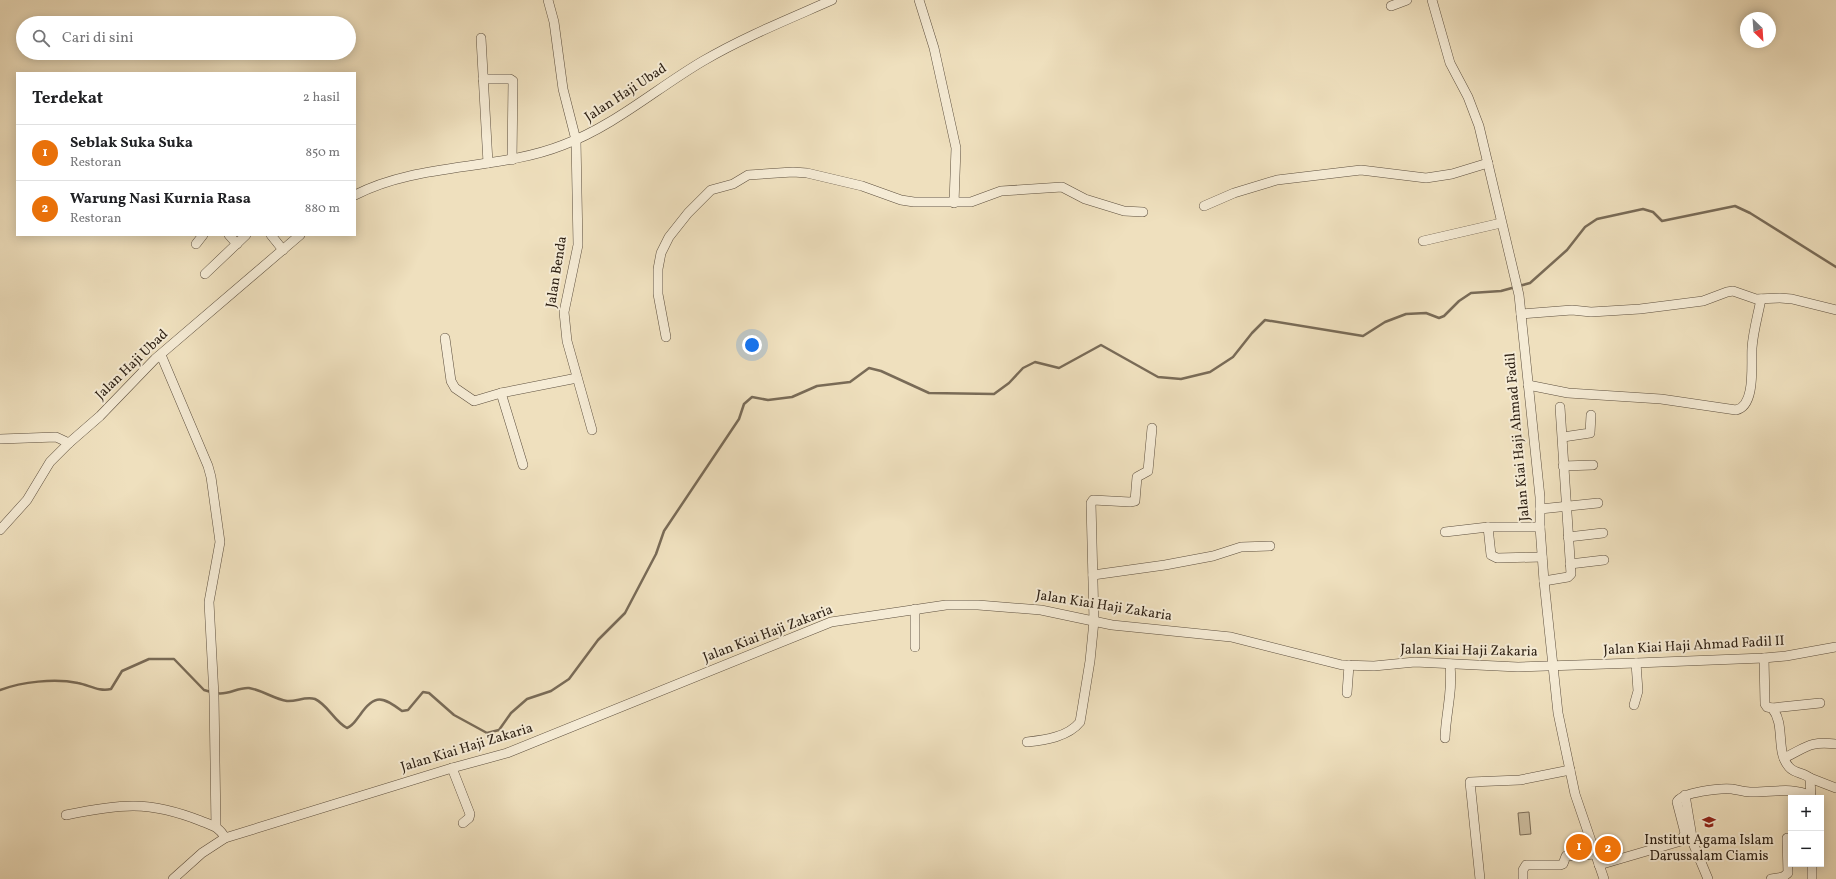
<!DOCTYPE html>
<html lang="id">
<head>
<meta charset="utf-8">
<style>
  :root { --surface:#fff; --page:#f6f6f6; --text:#202124; --muted:#757577; --line:#e0e0e0; --accent:#8f2418 }
  body { margin:0; font-family:Vollkorn,serif; background:var(--page); color:var(--text) }
  .controls { position:absolute; right:12px; bottom:12px; display:grid; overflow:hidden; border-radius:0px; box-shadow:0 2px 10px #0003 }
  .controls button { width:36px; height:36px; display:grid; place-items:center; padding:0; border:0; border-bottom:1px solid var(--line); background:var(--surface); color:var(--text); font:20px sans-serif }
  .compass { position:absolute; left:1740px; top:12px; width:36px; height:36px; border-radius:50%; background:var(--surface); box-shadow:0 2px 10px #0003; rotate:155deg }
  .you { position:absolute; left:752px; top:345px; width:14px; height:14px; margin:-10px; border:3px solid #fff; border-radius:50%; background:#1a73e8; box-shadow:0 0 0 6px #1a73e833 }
  .badge { display:grid; place-items:center; width:26px; height:26px; border-radius:50%; background:var(--accent); color:#fff; font-size:13px; font-weight:700 }
  .pin { position:absolute; translate:-50% -50%; border:2px solid #fff; box-shadow:0 1px 4px #0006 }
  .list { margin:0; padding:0; list-style:none }
  h2 { display:flex; justify-content:space-between; align-items:center; height:52px; margin:0; padding:0 16px; font-size:17px }
  h2 small { font-size:13px; font-weight:400; color:var(--muted) }
  .list li { display:grid; grid-template-columns:26px 1fr auto; gap:12px; align-items:center; box-sizing:border-box; height:56px; padding:0 16px; border-top:1px solid var(--line) }
  .list b { display:block; font-size:15px; white-space:nowrap }
  .list p { margin:0; font-size:13px; white-space:nowrap; color:var(--muted) }
  .list em { font-size:13px; font-style:normal; color:var(--muted) }
  .icon { flex:none; width:22px; height:22px; fill:none; stroke:currentColor; stroke-width:2; stroke-linecap:round; stroke-linejoin:round }
  .map { position:relative; flex:none; width:1836px; height:879px; overflow:hidden }
  .search { position:absolute; background:var(--surface); box-shadow:0 2px 10px #0003; left:16px; top:16px; width:340px; height:44px; display:flex; align-items:center; gap:10px; box-sizing:border-box; padding:0 14px; border-radius:22px; color:var(--muted); font-size:15px }
  .panel { position:absolute; background:var(--surface); box-shadow:0 2px 10px #0003; left:16px; top:72px; width:340px; height:164px; border-radius:0px }
  .map>svg:first-child { display:block }
</style>
</head>
<body>
<div class="map">
<svg width="1836" height="879" viewBox="0 0 1836 879">
  <rect width="100%" height="100%" fill="#efe0be"/>
  <filter id="stains"><feTurbulence type="fractalNoise" baseFrequency=".005" numOctaves="4"/><feColorMatrix values="0 0 0 0 .2 0 0 0 0 .09 0 0 0 0 .02 0 0 0 .5 -.17"/></filter>
  <radialGradient id="worn" r=".72"><stop offset=".6" stop-color="#630" stop-opacity="0"/><stop offset="1" stop-color="#630" stop-opacity=".3"/></radialGradient>
  <!-- green -->
  <polygon fill="#cebfa1" stroke="#7d6f5a" points="1529,812 1531,834 1520,835 1518,813"/>
  <g fill="none" stroke-linecap="round" stroke-linejoin="round">
    <!-- stream -->
    <g stroke="#796b57" stroke-width="2.5">
      <path d="M0 690C22 682 54 678 78 683 89 685 99 692 111 689L122 671 149 659H174L204 690 211 692"/>
      <path d="M216 693C227 696 238 687 249 688 262 690 274 699 287 701 296 702 305 696 315 699 328 705 334 721 347 728 354 725 355 721 360 715 375 693 383 697 402 711L408 710 423 692 429 693 454 715 487 733 499 730 511 713 527 699 551 691 569 679 598 640 625 613 656 554 664 531 739 419 744 404 752 397 768 400 792 397 817 386 850 382 869 368 881 371 929 393 994 394 1009 383 1023 368 1035 362 1059 368 1101 345 1158 377 1181 379 1210 372 1233 357 1252 333 1265 320 1363 336 1385 322 1406 314 1426 313 1439 318 1444 316 1459 301 1471 293 1501 291 1530 283 1567 250 1585 227 1597 219 1643 209 1653 212 1662 221 1735 206 1750 213 1836 267"/>
    </g>
    <!-- minor casing -->
    <g stroke="#5d4f3e" stroke-width="10">
      <g id="minor">
        <polyline points="548,0 554,22 563,89 576,140 578,245 564,312 567,341 592,430"/>
        <polyline points="919,0 934,48 956,148 954,203"/>
        <polyline points="1432,0 1450,63 1468,97 1479,126 1519,295 1540,497 1540,527 1544,581 1558,713 1575,794 1604,879"/>
        <polyline points="1391,6 1407,0"/>
        <polyline points="481,38 488,163"/>
        <polyline points="483,79 510,79 513,81 512,160"/>
        <path d="M355 195C419 162 497 171 563 145 614 126 657 88 703 61 744 37 789 19 832 0"/>
        <polyline points="1204,206 1234,193 1277,180 1361,170 1426,178 1452,174 1488,163"/>
        <polyline points="229,235 237,244"/>
        <polyline points="271,235 283,250"/>
        <polyline points="1423,241 1501,223"/>
        <polyline points="196,244 203,235"/>
        <polyline points="205,274 246,235"/>
        <polyline points="1521,314 1572,310 1591,312 1640,309 1703,301 1727,292 1733,291 1756,299 1780,298 1792,299 1836,310"/>
        <polyline points="666,337 658,294 658,269 661,253 669,237 688,213 711,190 733,184 748,175 793,172 807,173 862,186 901,200 914,202 971,202 1001,191 1062,187 1085,199 1124,211 1143,212"/>
        <polyline points="445,338 451,381 455,388 474,401 501,393"/>
        <polyline points="161,355 208,466 211,477 220,542 209,602 214,696 216,827"/>
        <path d="M1528 385 1568 393 1661 399 1736 410C1756 406 1751 364 1752 348 1753 332 1758 315 1761 299"/>
        <polyline points="1563,437 1590,433 1591,415"/>
        <polyline points="0,439 56,437 69,443"/>
        <polyline points="523,465 501,393 577,378"/>
        <polyline points="1563,466 1593,465"/>
        <polyline points="1540,509 1598,503"/>
        <polyline points="1540,527 1488,527 1491,555 1497,558 1542,557"/>
        <polyline points="0,530 27,500 50,462 69,443 100,416 155,359 300,235"/>
        <polyline points="1445,532 1488,527"/>
        <polyline points="1568,537 1603,533"/>
        <polyline points="1570,564 1604,560"/>
        <polyline points="1093,575 1165,565 1213,556 1241,547 1270,546"/>
        <polyline points="1544,581 1568,577 1571,574 1560,407"/>
        <polyline points="915,609 915,647"/>
        <path d="M1764 658 1765 704 1767 707 1772 708C1786 725 1775 751 1789 767 1795 774 1803 772 1810 778L1811 798"/>
        <polyline points="1347,693 1349,665"/>
        <polyline points="1634,705 1638,691 1636,663"/>
        <polyline points="1772,708 1820,703"/>
        <path d="M1445 738C1446 711 1453 692 1450 664"/>
        <path d="M1027 742C1045 740 1068 737 1080 722L1090 661 1094 621 1091 503 1093 500 1130 502 1135 501 1137 477 1148 471 1152 428"/>
        <path d="M1784 758C1807 747 1809 741 1836 744"/>
        <polyline points="452,768 470,814 469,818 463,823"/>
        <polyline points="1810,778 1836,788"/>
        <polyline points="1685,795 1693,843 1708,879"/>
        <path d="M66 815C120 804 148 800 201 821 211 825 220 827 225 838"/>
        <polyline points="1812,864 1812,879"/>
        <path d="M1599 865 1681 841 1685 833 1677 802C1681 792 1721 788 1732 789 1738 790 1744 792 1750 792 1772 793 1790 786 1811 796"/>
        <polyline points="173,879 202,853 225,838 452,768 507,753 831,622 946,605 978,605 1041,610 1112,625 1231,637 1342,665 1374,666 1415,662 1518,667 1636,663 1764,658 1786,656 1836,647"/>
        <polyline points="1480,879 1470,782 1520,780 1570,770"/>
        <polyline points="1523,879 1523,870 1526,865 1560,865 1563,864 1566,856 1596,854"/>
        <polyline points="1771,879 1783,877 1788,873 1787,838"/>
      </g>
    </g>
    <!-- minor -->
    <use href="#minor" stroke="#f5ebd5" stroke-width="9"/>
  </g>
  <!-- icons -->
  <defs>
    <g id="university-bare" transform="scale(1.08)"><path d="M0-5L7-2L0 1L-7-2ZM-4 1L0 2.5L4 1V4Q0 6-4 4Z" fill="#8f2418" stroke="#f5ebd5" stroke-width="2.5" paint-order="stroke"/></g>
  </defs>
  <g fill-rule="evenodd">
    <use href="#university-bare" x="1709" y="822"/>
  </g>
  <g text-anchor="middle" dominant-baseline="central" stroke-width="4" stroke-linejoin="round" paint-order="stroke">
    <!-- street labels -->
    <g font-size="14" fill="#2c1f13" stroke="#f5ebd5">
      <text transform="translate(626 93) rotate(-33)">Jalan Haji Ubad</text>
      <text transform="translate(557 272) rotate(-81)">Jalan Benda</text>
      <text transform="translate(132 365) rotate(-44)">Jalan Haji Ubad</text>
      <text transform="translate(1518 437) rotate(-95)">Jalan Kiai Haji Ahmad Fadil</text>
      <text transform="translate(1104 606) rotate(9)">Jalan Kiai Haji Zakaria</text>
      <text transform="translate(768 634) rotate(-21)">Jalan Kiai Haji Zakaria</text>
      <text transform="translate(1694 646) rotate(-3)">Jalan Kiai Haji Ahmad Fadil II</text>
      <text transform="translate(1469 651) rotate(1)">Jalan Kiai Haji Zakaria</text>
      <text transform="translate(467 748) rotate(-17)">Jalan Kiai Haji Zakaria</text>
    </g>
    <!-- poi labels -->
    <g font-size="14" fill="#2c1f13" stroke="#f5ebd5">
      <text x="1709" y="840">Institut Agama Islam<tspan x="1709" dy="16">Darussalam Ciamis</tspan></text>
    </g>
  </g>
  <rect width="100%" height="100%" filter="url(#stains)"/>
  <rect width="100%" height="100%" fill="url(#worn)"/>
</svg>
<div class="controls">
<button>+</button>
<button>−</button>
</div>
<svg class="compass" viewBox="-18 -18 36 36"><path d="M0-13l5 13h-10z" fill="#e53935"/><path d="M0 13l5-13h-10z" fill="#757577"/></svg>
<div class="you"></div>
<div class="pin badge" style="left:1579px;top:847px;background:#e8710a">1</div>
<div class="pin badge" style="left:1608px;top:849px;background:#e8710a">2</div>
<div class="search"><svg class="icon" aria-label="search" viewBox="0 0 24 24"><circle cx="10" cy="10" r="6"/><path d="M15 15l6 6"/></svg>Cari di sini</div>
<section class="panel">
<h2>Terdekat<small>2 hasil</small></h2>
<ul class="list">
<li><span class="badge" style="background:#e8710a">1</span><div><b>Seblak Suka Suka</b><p>Restoran</p></div><em>850 m</em></li>
<li><span class="badge" style="background:#e8710a">2</span><div><b>Warung Nasi Kurnia Rasa</b><p>Restoran</p></div><em>880 m</em></li>
</ul>
</section>
</div>
</body>
</html>
